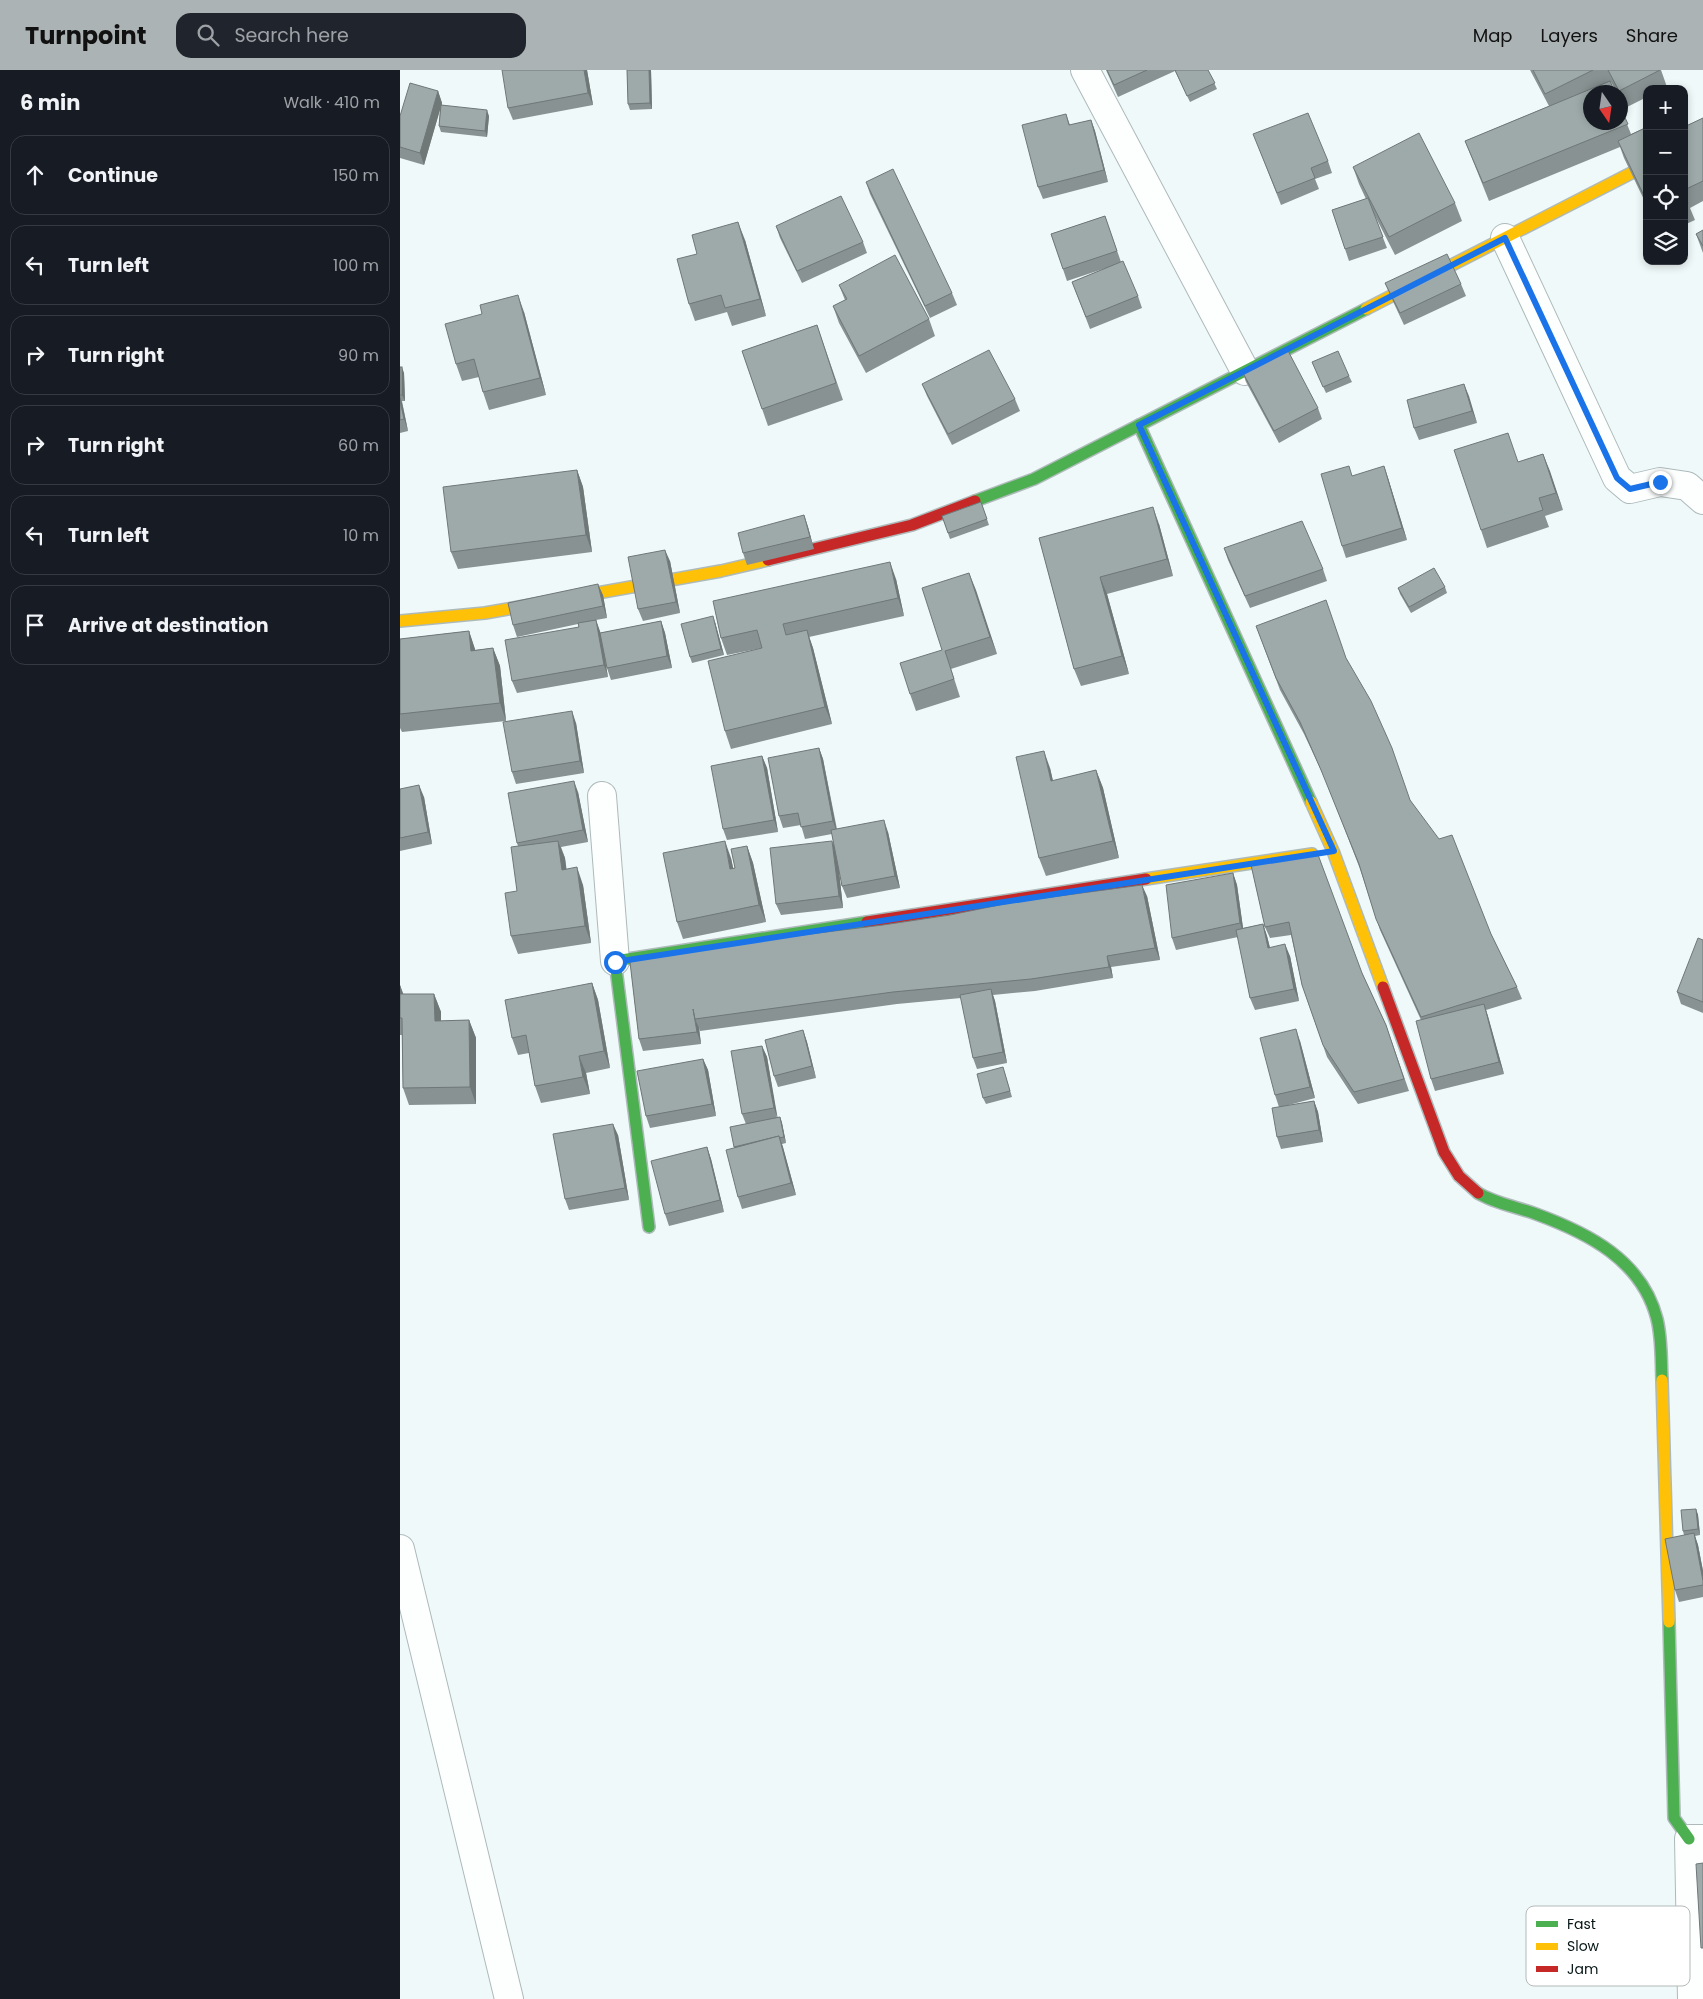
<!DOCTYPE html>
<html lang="en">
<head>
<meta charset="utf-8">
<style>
  :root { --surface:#171b24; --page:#20242c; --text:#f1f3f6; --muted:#9ea1a6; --line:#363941; --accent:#acb3b5 }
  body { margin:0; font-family:Poppins,sans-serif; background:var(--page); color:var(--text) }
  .controls { position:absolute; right:15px; top:15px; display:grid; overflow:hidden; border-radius:10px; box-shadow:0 2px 8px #0003 }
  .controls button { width:45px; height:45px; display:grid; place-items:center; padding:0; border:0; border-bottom:1px solid var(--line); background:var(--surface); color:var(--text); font:25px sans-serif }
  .compass { position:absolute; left:1183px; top:15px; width:45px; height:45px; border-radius:50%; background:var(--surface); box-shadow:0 2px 8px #0003; rotate:167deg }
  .stop { position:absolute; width:15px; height:15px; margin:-11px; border:4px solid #1a73e8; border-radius:50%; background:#fff }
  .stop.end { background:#1a73e8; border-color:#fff; box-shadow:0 1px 5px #0008 }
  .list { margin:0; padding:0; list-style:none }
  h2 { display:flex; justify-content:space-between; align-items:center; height:65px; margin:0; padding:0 20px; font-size:21px }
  h2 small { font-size:16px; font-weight:400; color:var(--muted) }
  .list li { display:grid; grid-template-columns:32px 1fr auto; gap:15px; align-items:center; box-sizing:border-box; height:80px; margin:0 10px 10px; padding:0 10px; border:1px solid var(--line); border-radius:15px }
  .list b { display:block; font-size:19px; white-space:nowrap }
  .list em { font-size:16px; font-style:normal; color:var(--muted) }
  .icon { flex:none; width:28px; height:28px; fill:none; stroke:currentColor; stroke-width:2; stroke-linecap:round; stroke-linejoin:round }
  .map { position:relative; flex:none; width:1303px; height:1929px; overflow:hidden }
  header { display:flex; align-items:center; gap:30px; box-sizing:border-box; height:70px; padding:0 25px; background:var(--accent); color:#111 }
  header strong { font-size:24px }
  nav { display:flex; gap:28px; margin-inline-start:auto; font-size:18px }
  .search { width:350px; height:45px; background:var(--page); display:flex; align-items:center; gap:12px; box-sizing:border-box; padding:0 18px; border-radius:15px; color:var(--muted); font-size:19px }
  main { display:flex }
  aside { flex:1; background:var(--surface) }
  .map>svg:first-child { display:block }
</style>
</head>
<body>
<header>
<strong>Turnpoint</strong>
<div class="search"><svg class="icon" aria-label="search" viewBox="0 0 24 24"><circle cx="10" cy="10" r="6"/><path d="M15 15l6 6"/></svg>Search here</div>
<nav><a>Map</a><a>Layers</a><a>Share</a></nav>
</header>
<main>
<aside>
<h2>6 min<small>Walk · 410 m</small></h2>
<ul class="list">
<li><svg class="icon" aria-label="ahead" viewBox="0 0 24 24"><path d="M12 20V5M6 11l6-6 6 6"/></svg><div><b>Continue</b></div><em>150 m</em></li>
<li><svg class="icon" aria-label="left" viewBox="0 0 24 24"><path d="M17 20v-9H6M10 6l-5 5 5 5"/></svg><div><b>Turn left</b></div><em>100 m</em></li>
<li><svg class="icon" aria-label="right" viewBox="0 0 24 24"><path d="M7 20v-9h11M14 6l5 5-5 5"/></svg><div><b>Turn right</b></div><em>90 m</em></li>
<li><svg class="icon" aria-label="right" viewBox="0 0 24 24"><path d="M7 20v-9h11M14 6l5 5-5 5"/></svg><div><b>Turn right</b></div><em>60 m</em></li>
<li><svg class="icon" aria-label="left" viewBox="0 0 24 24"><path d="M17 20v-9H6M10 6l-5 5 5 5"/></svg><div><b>Turn left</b></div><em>10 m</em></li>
<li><svg class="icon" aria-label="arrive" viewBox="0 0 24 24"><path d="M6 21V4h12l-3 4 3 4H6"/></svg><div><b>Arrive at destination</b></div></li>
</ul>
</aside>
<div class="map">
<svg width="1303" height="1929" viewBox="0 0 1303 1929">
  <rect width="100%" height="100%" fill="#f0f9f9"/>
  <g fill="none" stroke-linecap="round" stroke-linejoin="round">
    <!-- street casing -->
    <g stroke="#aebaba" stroke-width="30">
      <g id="street">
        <polyline points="685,0 845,301"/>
        <polyline points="1105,168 1217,408 1230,419 1260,412 1287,416 1303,430"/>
        <polyline points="202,726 215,891"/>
        <polyline points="0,1479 109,1929"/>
        <polyline points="1292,1929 1289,1769 1303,1769"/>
      </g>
    </g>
    <!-- fast casing -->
    <g stroke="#aebaba" stroke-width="14">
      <g id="fast">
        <polyline points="739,355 911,732"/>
        <polyline points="575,431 634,409 966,239"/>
        <path d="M1078 1123C1094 1133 1117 1137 1136 1144 1188 1163 1242 1190 1257 1249 1262 1269 1261 1290 1262 1310"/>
        <polyline points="249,1157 215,891 467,852"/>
        <polyline points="1269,1552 1274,1748 1289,1769"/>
      </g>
    </g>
    <!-- slow casing -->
    <g stroke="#aebaba" stroke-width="14">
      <g id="slow">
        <polyline points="966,239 1247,95"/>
        <polyline points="0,551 85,543 321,501 368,490"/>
        <polyline points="911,732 933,781 983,917"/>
        <polyline points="746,809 912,784"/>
        <polyline points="1262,1310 1269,1552"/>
      </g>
    </g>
    <!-- jam casing -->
    <g stroke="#aebaba" stroke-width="14">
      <g id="jam">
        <polyline points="368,490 512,455 575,431"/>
        <polyline points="467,852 746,809"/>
        <polyline points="983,917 1044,1082 1059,1106 1078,1123"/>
      </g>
    </g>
    <!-- street -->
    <use href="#street" stroke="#fdfefe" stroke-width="28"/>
    <!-- fast -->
    <use href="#fast" stroke="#4caf50" stroke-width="11"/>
    <!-- slow -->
    <use href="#slow" stroke="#ffc107" stroke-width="11"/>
    <!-- jam -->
    <use href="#jam" stroke="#c62828" stroke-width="11"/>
  </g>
  <!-- wall -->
  <g fill="#889292">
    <polygon points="187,0 193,35 113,50 108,38"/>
    <polygon points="227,0 251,0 252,39 230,40 228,34"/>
    <polygon points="706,0 808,0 817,19 790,32 775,1 718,27"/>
    <polygon points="1130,0 1261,0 1267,17 1264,19 1247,19 1247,27 1225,38 1220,30 1220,22 1217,22 1211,12 1210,12 1231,64 1247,57 1247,136 1224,88 1220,77 1089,131 1065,71 1149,36"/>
    <polygon points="38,21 42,33 42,35 89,46 87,67 41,62 39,56 40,39 24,95 0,88 0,46"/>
    <polygon points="666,44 670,55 691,50 695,61 708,112 643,129 638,117"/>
    <polygon points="1303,48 1303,131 1290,138 1295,150 1284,155 1284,57"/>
    <polygon points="858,76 928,91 932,103 915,109 919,119 881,135"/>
    <polygon points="953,97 1055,133 1062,151 995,185 973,142 987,178 949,191 932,140 966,129 959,114"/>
    <polygon points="466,112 552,223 557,235 530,248 470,124"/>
    <polygon points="705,146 721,192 738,226 742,238 690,259 672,212 706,198 667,211 651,164"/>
    <polygon points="376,156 463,172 467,183 402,213 380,168"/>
    <polygon points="1303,160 1303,183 1296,164"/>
    <polygon points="345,170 366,246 332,256 327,242 295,251 289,234"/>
    <polygon points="985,213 1061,214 1066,226 1004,255 990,225"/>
    <polygon points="439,215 529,249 535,266 466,303 439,253 433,236 445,230"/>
    <polygon points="124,242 146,325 89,340 83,322 79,307 62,311 56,294"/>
    <polygon points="417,255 443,330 368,356 342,281"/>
    <polygon points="912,292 949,306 952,312 926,323"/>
    <polygon points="0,297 4,303 5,331 2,331 8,361 0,363"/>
    <polygon points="842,301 918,338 922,349 879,373 846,312"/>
    <polygon points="522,314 615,329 620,341 552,375 527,326"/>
    <polygon points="1064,314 1077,353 1019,370 1014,358"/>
    <polygon points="1143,384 1163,440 1145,446 1149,457 1087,478 1081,460 1118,392"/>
    <polygon points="984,396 988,408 1007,470 946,488 942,476"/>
    <polygon points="177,400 183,417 192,482 58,499 51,482"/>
    <polygon points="581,432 589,455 550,469 542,446"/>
    <polygon points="404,445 408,457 414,479 347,495 343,483"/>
    <polygon points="759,454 773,506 707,524 729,604 681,616 674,599 639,468"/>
    <polygon points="824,478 923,499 927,511 850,538 828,490"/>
    <polygon points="270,491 280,543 243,551 238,539"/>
    <polygon points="569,503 597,584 551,599 560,627 516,641 510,624 542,580"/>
    <polygon points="496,509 504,546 409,567 413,578 432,654 331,679 325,661 362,578 327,585 321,568"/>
    <polygon points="1045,517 1047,523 1011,543 1000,524 998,518"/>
    <polygon points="203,525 207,548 196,550 200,563 261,551 265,563 272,598 211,610 205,592 208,607 117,623 112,611 179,557 178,554 117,567 113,555"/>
    <polygon points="315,552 324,585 292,593 290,587"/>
    <polygon points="856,556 946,589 1010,730 1091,864 1117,917 1122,929 1086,940 1104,1004 1035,1021 1031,1009 1021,950 980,860 960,799 926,711 904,664 880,620"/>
    <polygon points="69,561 75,580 93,578 100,596 106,651 2,662 0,658 0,569"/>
    <polygon points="176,653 184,703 116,714 112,702"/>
    <polygon points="419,678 423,689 437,759 488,762 500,818 447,828 442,816 438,793 443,838 381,845 376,834 434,777 432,764 405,769 401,755 383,758 379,746"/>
    <polygon points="362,686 367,698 378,762 327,770 323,759"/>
    <polygon points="650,698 653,711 696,700 703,718 719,788 646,806 639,788"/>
    <polygon points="0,719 24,727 32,774 0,781"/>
    <polygon points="178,722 188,772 161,777 165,788 166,799 183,815 191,873 118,884 111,866 117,821 118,776 117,773"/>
    <polygon points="347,776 353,793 366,852 283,869 277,852 331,788 333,798 335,798"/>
    <polygon points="851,795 962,903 986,955 1009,1021 958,1034 927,987 902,915 891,865 870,868 865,857"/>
    <polygon points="833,803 837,815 843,858 863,854 867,866 870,878 890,886 899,931 855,940 850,928 838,867 776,880 772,868"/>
    <polygon points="747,826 760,890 711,897 713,908 635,921 593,925 595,931 607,993 577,999 573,988 561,928 497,934 300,961 299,958 301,974 243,981 239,969 230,892"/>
    <polygon points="1303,870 1303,943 1281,934 1277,922"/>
    <polygon points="192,913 198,930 210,998 186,1003 190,1024 141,1033 135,1016 129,983 118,985 112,968"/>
    <polygon points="0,915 3,924 34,924 41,942 41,951 69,950 76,968 76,1034 9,1035 3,1018 2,965 0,965"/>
    <polygon points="403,960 407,972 416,1008 378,1017 374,1006"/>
    <polygon points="900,971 915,1028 885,1036 914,1031 918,1042 923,1072 881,1079 877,1067 879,1037 875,1025"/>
    <polygon points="362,976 367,987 377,1048 380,1047 382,1053 386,1073 382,1074 396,1125 342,1139 338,1127 334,1077 346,1054 342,1044"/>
    <polygon points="303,989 308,1000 316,1046 250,1058 246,1046"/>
    <polygon points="603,997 612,1027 586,1034 583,1028"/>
    <polygon points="218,1065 229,1130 169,1140 165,1129"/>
    <polygon points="307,1077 311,1089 324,1142 269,1156 265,1144"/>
    <polygon points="1296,1439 1298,1445 1300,1465 1295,1466 1298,1475 1303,1501 1303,1527 1279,1532 1275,1520 1284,1465 1283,1461"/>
    <polygon points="1243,1885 1247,1900 1217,1907 1215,1901"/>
  </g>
  <!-- shaded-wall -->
  <g fill="#6f7777">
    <polygon points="184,0 187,0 193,35 188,23"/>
    <polygon points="249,0 251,0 252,39 250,33"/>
    <polygon points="38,21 42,33 24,95 20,83"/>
    <polygon points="87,40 89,46 87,67 85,61"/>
    <polygon points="691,50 695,61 708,112 704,100"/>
    <polygon points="338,152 345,170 366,246 360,229"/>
    <polygon points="118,225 124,242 146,325 140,308"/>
    <polygon points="2,297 4,303 5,331 2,325"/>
    <polygon points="1064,314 1069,326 1077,353 1072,341"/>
    <polygon points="0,326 2,333 8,361 4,349 0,331"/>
    <polygon points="1143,384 1150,401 1163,440 1156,423"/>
    <polygon points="984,396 988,408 1007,470 1002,458"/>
    <polygon points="177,400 183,417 192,482 186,465"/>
    <polygon points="753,437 759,454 773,506 767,489"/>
    <polygon points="404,445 408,457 414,479 410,467"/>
    <polygon points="265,480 270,491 280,543 276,532"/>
    <polygon points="490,492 496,509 504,546 498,528"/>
    <polygon points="569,503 576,520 597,584 590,567"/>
    <polygon points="700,507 707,524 729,604 722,586"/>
    <polygon points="198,514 203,525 207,548 203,536"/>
    <polygon points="313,546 315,552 324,585 321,579"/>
    <polygon points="196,550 200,561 208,607 204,595"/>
    <polygon points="261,551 265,563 272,598 267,586"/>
    <polygon points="407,560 413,578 432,654 425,637"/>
    <polygon points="69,561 75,579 77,598 71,581"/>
    <polygon points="93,578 100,596 106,651 100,633"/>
    <polygon points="172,641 176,653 184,703 180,691"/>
    <polygon points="419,678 423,689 437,763 433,751"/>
    <polygon points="644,681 650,698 657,729 651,711"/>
    <polygon points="362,686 367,698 378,762 374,750"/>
    <polygon points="696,700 703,718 719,788 713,771"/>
    <polygon points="174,711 178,722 188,772 183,760"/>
    <polygon points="19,715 24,727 32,774 28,762"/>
    <polygon points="484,750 488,762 500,818 495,806"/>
    <polygon points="158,771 165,788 169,817 162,800"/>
    <polygon points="325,771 331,788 337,816 330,799"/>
    <polygon points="432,771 437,782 443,838 439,826"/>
    <polygon points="347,776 353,793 366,852 359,835"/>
    <polygon points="177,797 183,815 191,873 185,856"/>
    <polygon points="833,803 837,815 844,865 840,853"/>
    <polygon points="742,815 747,826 760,890 755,878"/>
    <polygon points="863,854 867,866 873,890 868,878"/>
    <polygon points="885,874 890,886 899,931 894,919"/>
    <polygon points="707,886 711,897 713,908 709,897"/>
    <polygon points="192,913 198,930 210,998 204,981"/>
    <polygon points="0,915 4,926 0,929"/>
    <polygon points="591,919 595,931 607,993 603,982"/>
    <polygon points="34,924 41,942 41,968 35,951"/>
    <polygon points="1084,934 1088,946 1104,1004 1099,992"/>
    <polygon points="293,939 295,949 299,958 301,974 297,962"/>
    <polygon points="69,950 76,968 76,1034 70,1017"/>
    <polygon points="896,959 900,971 915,1028 910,1017"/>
    <polygon points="403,960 407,972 416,1008 412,996"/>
    <polygon points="362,976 367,987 378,1050 374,1038"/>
    <polygon points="179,986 186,1003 190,1024 183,1007"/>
    <polygon points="303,989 308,1000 316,1046 312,1034"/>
    <polygon points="914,1031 918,1042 923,1072 919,1060"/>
    <polygon points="380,1047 382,1053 386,1073 384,1067"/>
    <polygon points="213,1054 218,1065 229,1130 225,1118"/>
    <polygon points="379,1066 383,1077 396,1125 391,1113"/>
    <polygon points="307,1077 311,1089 324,1142 320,1130"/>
    <polygon points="1296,1439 1298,1445 1300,1465 1298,1459"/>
    <polygon points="1294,1463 1298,1475 1303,1501 1303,1511"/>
  </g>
  <!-- building -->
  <g fill="#9eaaaa" stroke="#6f7777">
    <polygon points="102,0 184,0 188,23 108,38"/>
    <polygon points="227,0 249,0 250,33 228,34"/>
    <polygon points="707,0 747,0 714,15"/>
    <polygon points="775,0 808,0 815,13 787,26"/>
    <polygon points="1133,0 1193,0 1145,24"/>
    <polygon points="1208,0 1260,0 1219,21"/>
    <polygon points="1210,11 1215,22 1190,22 1190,52 1220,52 1220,37 1228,54 1083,113 1065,71"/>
    <polygon points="10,13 38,21 20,83 0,77 0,46"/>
    <polygon points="41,35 87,40 85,61 39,56"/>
    <polygon points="908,43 928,91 911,98 915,108 877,123 853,64"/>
    <polygon points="666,44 669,55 691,50 704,100 638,117 622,55"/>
    <polygon points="1303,48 1303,111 1284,120 1284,57"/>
    <polygon points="1247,57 1247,132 1218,71"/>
    <polygon points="1019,63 1055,133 989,167 953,97"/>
    <polygon points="493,99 552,223 525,236 466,112"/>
    <polygon points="1284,124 1288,133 1284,135"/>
    <polygon points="441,126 463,172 397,201 376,156"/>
    <polygon points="968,128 983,167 945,179 932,140"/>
    <polygon points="705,146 717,181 663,199 651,164"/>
    <polygon points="338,152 360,229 325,238 321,225 289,234 277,189 297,184 292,165"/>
    <polygon points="1303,160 1303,176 1296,164"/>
    <polygon points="1047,184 1061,214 1000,243 985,213"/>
    <polygon points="495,185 529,249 459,286 433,236 447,229 439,215"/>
    <polygon points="723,191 738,226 686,247 672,212"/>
    <polygon points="118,225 140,308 83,322 74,289 56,294 45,254 82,244 80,235"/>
    <polygon points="417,255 436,313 362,339 342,281"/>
    <polygon points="886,277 918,338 874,361 842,301"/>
    <polygon points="589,280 615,329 548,364 522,314"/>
    <polygon points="938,281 949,306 923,317 912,292"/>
    <rect x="0" y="297" width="2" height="28"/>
    <polygon points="1064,314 1072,341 1014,358 1007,330"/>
    <polygon points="0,331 4,349 0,350"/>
    <polygon points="1108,363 1118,392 1143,384 1156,423 1139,428 1143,440 1081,460 1054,380"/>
    <polygon points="949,396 952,406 984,396 1002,458 942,476 921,404"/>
    <polygon points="177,400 186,465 51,482 43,417"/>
    <polygon points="581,432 587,449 548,463 542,446"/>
    <polygon points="753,437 767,489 700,507 722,586 674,599 639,468"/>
    <polygon points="404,445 410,467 343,483 338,463"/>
    <polygon points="902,451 923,499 845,526 824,478"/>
    <polygon points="265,480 276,532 238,539 228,487"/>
    <polygon points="490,492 498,528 383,554 386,565 407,560 425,637 325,661 308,591 362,578 357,560 321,568 313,531"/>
    <polygon points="1034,498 1045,517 1009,537 998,518"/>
    <polygon points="569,503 590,567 545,581 554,609 510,624 500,593 542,580 522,518"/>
    <polygon points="198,514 203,536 113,555 108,533"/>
    <polygon points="926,530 946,588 971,631 992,678 1010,730 1039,769 1052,765 1091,864 1117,917 1021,947 976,849 959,794 921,700 900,652 876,608 856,556"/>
    <polygon points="313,546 321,579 290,587 281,554"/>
    <polygon points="196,550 204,595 112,611 105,570 179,557 178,553"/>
    <polygon points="261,551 267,586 207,598 200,563"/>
    <polygon points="69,561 71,581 93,578 100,633 0,644 0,569"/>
    <polygon points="172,641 180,691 112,702 103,652"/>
    <polygon points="419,678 433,751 401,757 398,743 379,746 368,688"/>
    <polygon points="644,681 651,711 696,700 713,771 639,788 616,687"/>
    <polygon points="362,686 374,750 323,759 311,696"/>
    <polygon points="174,711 183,760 117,773 108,723"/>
    <polygon points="19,715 28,762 0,768 0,719"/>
    <polygon points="484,750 495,806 442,816 431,760"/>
    <polygon points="158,771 162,800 177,797 185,856 111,866 105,823 117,821 111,777"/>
    <polygon points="325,771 330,799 335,798 331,779 347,776 359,835 277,852 263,783"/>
    <polygon points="432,771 439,826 376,834 370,778"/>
    <polygon points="917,782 962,903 986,955 1004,1009 954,1022 923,975 902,915 889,852 865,857 851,795"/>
    <polygon points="833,803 840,853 772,868 766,815"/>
    <polygon points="742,815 755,878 707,886 709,897 631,909 493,922 295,949 293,939 297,962 239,969 230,892 281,880 483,855 550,845 614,832"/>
    <polygon points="863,854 868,878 885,874 894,919 850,928 836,860"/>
    <polygon points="1298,868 1303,870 1303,932 1277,922"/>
    <polygon points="192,913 204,981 179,986 183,1007 135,1016 126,965 112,968 105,930"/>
    <polygon points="591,919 603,982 573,988 560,925"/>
    <polygon points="0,924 34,924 35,951 69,950 70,1017 3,1018 2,948 0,948"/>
    <polygon points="1084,934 1099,992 1031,1009 1016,951"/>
    <polygon points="896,959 910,1017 875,1025 860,968"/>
    <polygon points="403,960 412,996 374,1006 365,970"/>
    <polygon points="362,976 374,1038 342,1044 331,981"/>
    <polygon points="303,989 312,1034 246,1046 237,1001"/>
    <polygon points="603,997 610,1021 583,1028 577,1004"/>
    <polygon points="914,1031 919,1060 877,1067 872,1038"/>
    <polygon points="380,1047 384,1067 379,1068 379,1066 334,1077 330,1057"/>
    <polygon points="213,1054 225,1118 165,1129 153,1064"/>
    <polygon points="379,1066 391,1113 338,1127 326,1080"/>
    <polygon points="307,1077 320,1130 265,1144 251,1091"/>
    <polygon points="1296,1439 1298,1459 1283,1461 1281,1440"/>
    <polygon points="1294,1463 1303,1511 1303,1515 1275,1520 1265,1469"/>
    <polygon points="1303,1793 1303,1878 1301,1878 1296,1794"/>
  </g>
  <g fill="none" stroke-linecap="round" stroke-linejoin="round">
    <!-- route -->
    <polyline stroke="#1a73e8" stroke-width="6" points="215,892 934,781 739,355 1105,168 1217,408 1230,419 1260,412"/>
  </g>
  <!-- legend -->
  <rect x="1126" y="1836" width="164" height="80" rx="8" fill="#fff" stroke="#b4b9b9" stroke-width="1"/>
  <rect x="1136" y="1851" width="22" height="6" fill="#4caf50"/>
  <rect x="1136" y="1873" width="22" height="7" fill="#ffc107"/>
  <rect x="1136" y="1896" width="22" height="6" fill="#c62828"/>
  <g font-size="14" fill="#061515">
    <text x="1167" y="1859">Fast</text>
    <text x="1167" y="1881">Slow</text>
    <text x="1167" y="1904">Jam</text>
  </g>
</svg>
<div class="controls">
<button>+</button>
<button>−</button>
<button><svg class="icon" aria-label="locate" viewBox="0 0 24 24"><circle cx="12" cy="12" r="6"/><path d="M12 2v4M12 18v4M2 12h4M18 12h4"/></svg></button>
<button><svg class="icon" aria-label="layers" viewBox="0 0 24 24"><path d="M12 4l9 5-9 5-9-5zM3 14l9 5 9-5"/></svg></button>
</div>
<svg class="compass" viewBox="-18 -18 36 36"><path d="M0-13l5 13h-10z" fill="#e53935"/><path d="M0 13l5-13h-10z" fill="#9ea1a6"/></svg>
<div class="stop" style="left:215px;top:892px"></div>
<div class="stop end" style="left:1260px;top:412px"></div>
</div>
</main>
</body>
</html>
